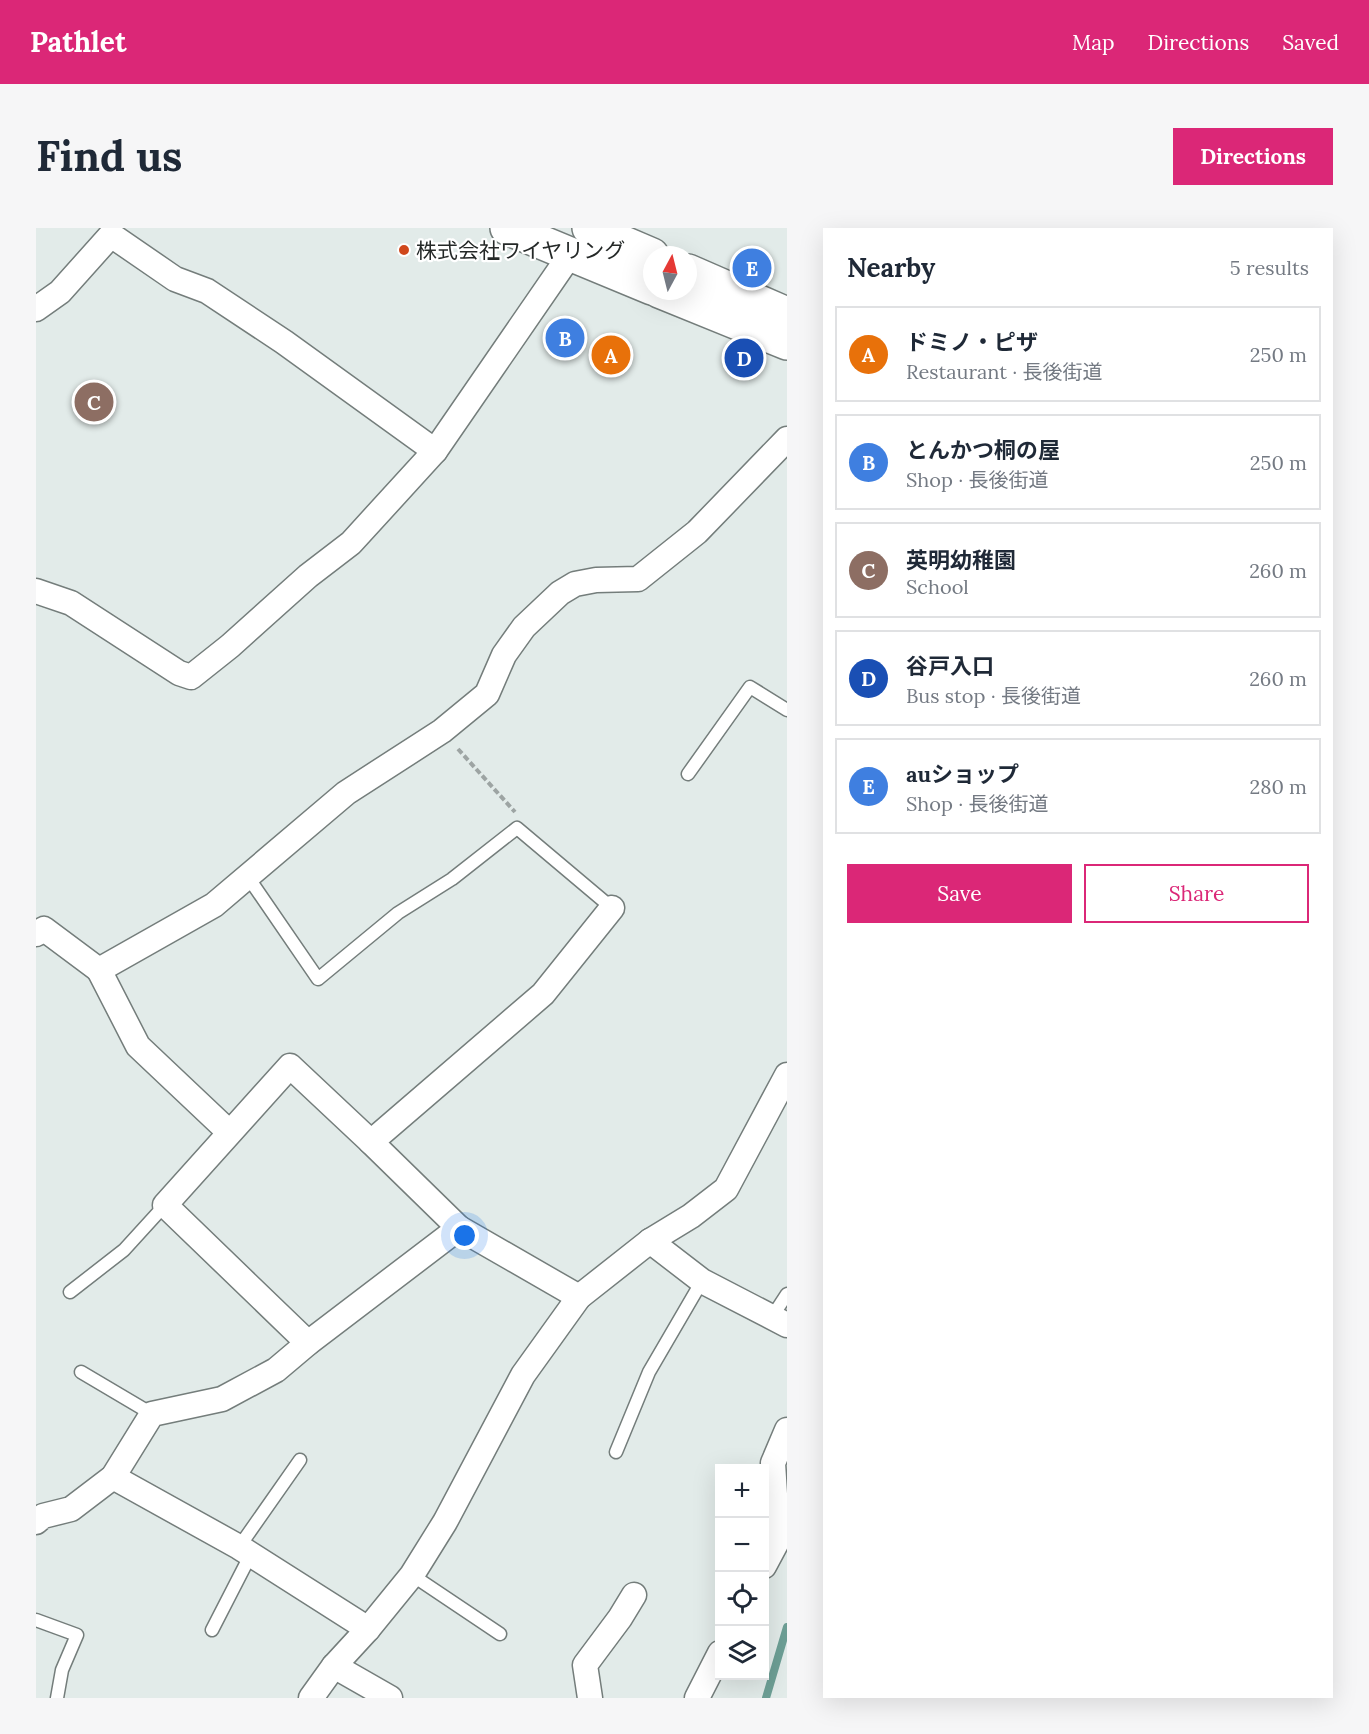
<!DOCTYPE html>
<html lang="en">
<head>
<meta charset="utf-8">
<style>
  :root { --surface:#fff; --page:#f6f6f7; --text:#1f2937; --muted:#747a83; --line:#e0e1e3; --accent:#db2777 }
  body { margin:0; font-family:Lora,"Noto Sans JP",serif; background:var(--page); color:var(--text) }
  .controls { position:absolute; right:18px; bottom:18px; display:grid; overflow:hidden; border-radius:0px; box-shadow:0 6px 24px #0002 }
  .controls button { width:54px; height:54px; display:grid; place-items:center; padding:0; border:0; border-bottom:2px solid var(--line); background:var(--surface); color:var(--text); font:30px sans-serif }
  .compass { position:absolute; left:607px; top:18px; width:54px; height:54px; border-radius:50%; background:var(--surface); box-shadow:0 6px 24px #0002; rotate:7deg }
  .you { position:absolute; left:429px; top:1008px; width:21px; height:21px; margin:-15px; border:4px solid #fff; border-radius:50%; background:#1a73e8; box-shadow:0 0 0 9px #1a73e833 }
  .badge { display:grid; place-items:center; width:39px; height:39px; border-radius:50%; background:var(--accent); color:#fff; font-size:20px; font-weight:700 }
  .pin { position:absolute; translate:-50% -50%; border:3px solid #fff; box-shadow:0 2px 6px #0006 }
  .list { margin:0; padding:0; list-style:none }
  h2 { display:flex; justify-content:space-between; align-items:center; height:78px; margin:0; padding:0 24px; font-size:26px }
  h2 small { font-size:20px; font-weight:400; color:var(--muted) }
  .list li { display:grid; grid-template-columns:39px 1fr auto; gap:18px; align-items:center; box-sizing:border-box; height:96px; margin:0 12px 12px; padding:0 12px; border:2px solid var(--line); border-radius:0px }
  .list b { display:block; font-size:22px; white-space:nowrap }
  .list p { margin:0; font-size:20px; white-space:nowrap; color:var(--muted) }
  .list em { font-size:20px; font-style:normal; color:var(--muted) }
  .actions { display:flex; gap:12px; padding:18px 24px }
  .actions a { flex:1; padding:14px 0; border:2px solid var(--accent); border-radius:0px; text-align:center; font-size:21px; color:var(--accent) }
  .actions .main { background:var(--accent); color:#fff }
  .icon { flex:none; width:33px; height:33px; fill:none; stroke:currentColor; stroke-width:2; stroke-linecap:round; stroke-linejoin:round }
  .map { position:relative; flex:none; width:751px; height:1470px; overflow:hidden; border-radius:0px }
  header { display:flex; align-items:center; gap:36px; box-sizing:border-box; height:84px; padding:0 30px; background:var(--accent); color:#fff }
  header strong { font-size:28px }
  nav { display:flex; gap:33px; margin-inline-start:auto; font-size:21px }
  .intro { display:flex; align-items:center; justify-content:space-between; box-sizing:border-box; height:144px; padding:0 36px }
  h1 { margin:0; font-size:42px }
  .button { padding:15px 27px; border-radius:0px; background:var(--accent); color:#fff; font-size:21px; font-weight:700 }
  main { display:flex; gap:36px; padding:0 36px }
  aside { flex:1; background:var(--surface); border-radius:0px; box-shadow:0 6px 24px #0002 }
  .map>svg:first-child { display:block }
</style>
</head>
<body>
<header>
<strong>Pathlet</strong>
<nav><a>Map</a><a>Directions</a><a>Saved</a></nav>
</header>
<div class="intro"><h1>Find us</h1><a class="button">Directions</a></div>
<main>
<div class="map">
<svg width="751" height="1470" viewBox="0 0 751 1470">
  <rect width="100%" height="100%" fill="#e2ebe9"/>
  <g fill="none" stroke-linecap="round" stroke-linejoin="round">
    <!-- stream -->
    <polyline stroke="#6d9f95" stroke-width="8" points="730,1470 751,1399"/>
    <!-- service casing -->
    <g stroke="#747d7b" stroke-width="15">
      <g id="service">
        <polyline points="652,546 714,459 751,482"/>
        <polyline points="212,649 282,751 362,685 416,651 481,600 576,680"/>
        <polyline points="34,1064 88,1022 129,977"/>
        <polyline points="736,1089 751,1066"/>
        <polyline points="45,1144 116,1186"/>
        <polyline points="580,1224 613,1144 666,1053"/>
        <polyline points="203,1319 264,1232"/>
        <polyline points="376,1347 464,1406"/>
        <polyline points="0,1392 41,1407 26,1442 21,1470"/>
        <polyline points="176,1402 215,1326"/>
      </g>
    </g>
    <!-- minor casing -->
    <g stroke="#747d7b" stroke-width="27">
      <g id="minor">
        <polyline points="0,81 24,64 75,7 139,51 171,63 248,114 399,223"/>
        <polyline points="0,363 35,375 143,445 155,449 194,418 272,348 315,315 399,223 534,27"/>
        <polyline points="0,706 8,701 63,742"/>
        <polyline points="193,904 102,818 63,742 178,677 310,565 406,503 451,466 468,427 488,399 524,365 539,356 560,352 602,351 661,304 751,211"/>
        <polyline points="614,1013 666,1053 751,1097"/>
        <polyline points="543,1069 423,1000 335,914 507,766 576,680"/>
        <polyline points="272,1115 129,977 254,838 335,914"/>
        <polyline points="77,1249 203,1319 332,1401"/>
        <polyline points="0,1294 7,1288 35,1281 77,1249 116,1186 186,1171 240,1142 272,1115 423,1000"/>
        <polyline points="728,1338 742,1312 737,1235 751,1202"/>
        <polyline points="298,1438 354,1470"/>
        <polyline points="275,1470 298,1438 332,1401 376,1347 409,1294 487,1147 543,1069 614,1013 655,988 690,961 751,847"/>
        <polyline points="554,1470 549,1437 584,1390 598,1367"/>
        <polyline points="661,1470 684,1425"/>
      </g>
    </g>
    <!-- primary casing -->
    <g stroke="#747d7b" stroke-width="36">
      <g id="primary">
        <polyline points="471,0 616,60"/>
        <polyline points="553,0 616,27"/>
        <polyline points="652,43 751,86"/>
        <polyline points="623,63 751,115"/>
      </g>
    </g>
    <!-- path -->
    <polyline stroke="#9da4a3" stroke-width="4" stroke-dasharray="6 3" stroke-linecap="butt" points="422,521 479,584"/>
    <!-- service -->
    <use href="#service" stroke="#fff" stroke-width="12"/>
    <!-- minor -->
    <use href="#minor" stroke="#fff" stroke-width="24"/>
    <!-- primary -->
    <use href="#primary" stroke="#fff" stroke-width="33"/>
  </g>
  <!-- markers -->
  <circle fill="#d0481c" stroke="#fff" stroke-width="2" cx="368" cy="22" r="6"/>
  <g text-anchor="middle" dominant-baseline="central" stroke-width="4.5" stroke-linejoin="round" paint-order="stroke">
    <!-- poi labels -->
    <g font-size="21" fill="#242827" stroke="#fff" text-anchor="start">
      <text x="380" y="22">株式会社ワイヤリング</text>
    </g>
  </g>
</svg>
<div class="controls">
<button>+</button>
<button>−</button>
<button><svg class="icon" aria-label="locate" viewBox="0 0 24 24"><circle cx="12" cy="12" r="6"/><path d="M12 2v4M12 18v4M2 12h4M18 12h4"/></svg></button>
<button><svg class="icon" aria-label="layers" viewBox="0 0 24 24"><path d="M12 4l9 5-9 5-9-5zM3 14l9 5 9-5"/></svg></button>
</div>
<svg class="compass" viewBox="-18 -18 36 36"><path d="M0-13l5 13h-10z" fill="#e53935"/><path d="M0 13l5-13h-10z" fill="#747a83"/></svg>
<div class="you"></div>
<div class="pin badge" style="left:575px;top:127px;background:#e8710a">A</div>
<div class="pin badge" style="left:529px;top:110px;background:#3f7fe0">B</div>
<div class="pin badge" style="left:58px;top:174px;background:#8d6e63">C</div>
<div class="pin badge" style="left:708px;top:130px;background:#1a4fb4">D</div>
<div class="pin badge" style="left:716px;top:40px;background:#3f7fe0">E</div>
</div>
<aside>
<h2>Nearby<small>5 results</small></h2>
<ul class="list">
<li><span class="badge" style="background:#e8710a">A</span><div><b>ドミノ・ピザ</b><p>Restaurant · 長後街道</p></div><em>250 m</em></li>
<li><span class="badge" style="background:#3f7fe0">B</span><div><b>とんかつ桐の屋</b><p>Shop · 長後街道</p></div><em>250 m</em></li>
<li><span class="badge" style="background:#8d6e63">C</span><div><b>英明幼稚園</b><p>School</p></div><em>260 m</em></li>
<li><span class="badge" style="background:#1a4fb4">D</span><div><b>谷戸入口</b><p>Bus stop · 長後街道</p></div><em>260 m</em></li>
<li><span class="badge" style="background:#3f7fe0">E</span><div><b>auショップ</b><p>Shop · 長後街道</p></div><em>280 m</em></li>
</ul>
<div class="actions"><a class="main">Save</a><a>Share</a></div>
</aside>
</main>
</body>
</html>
